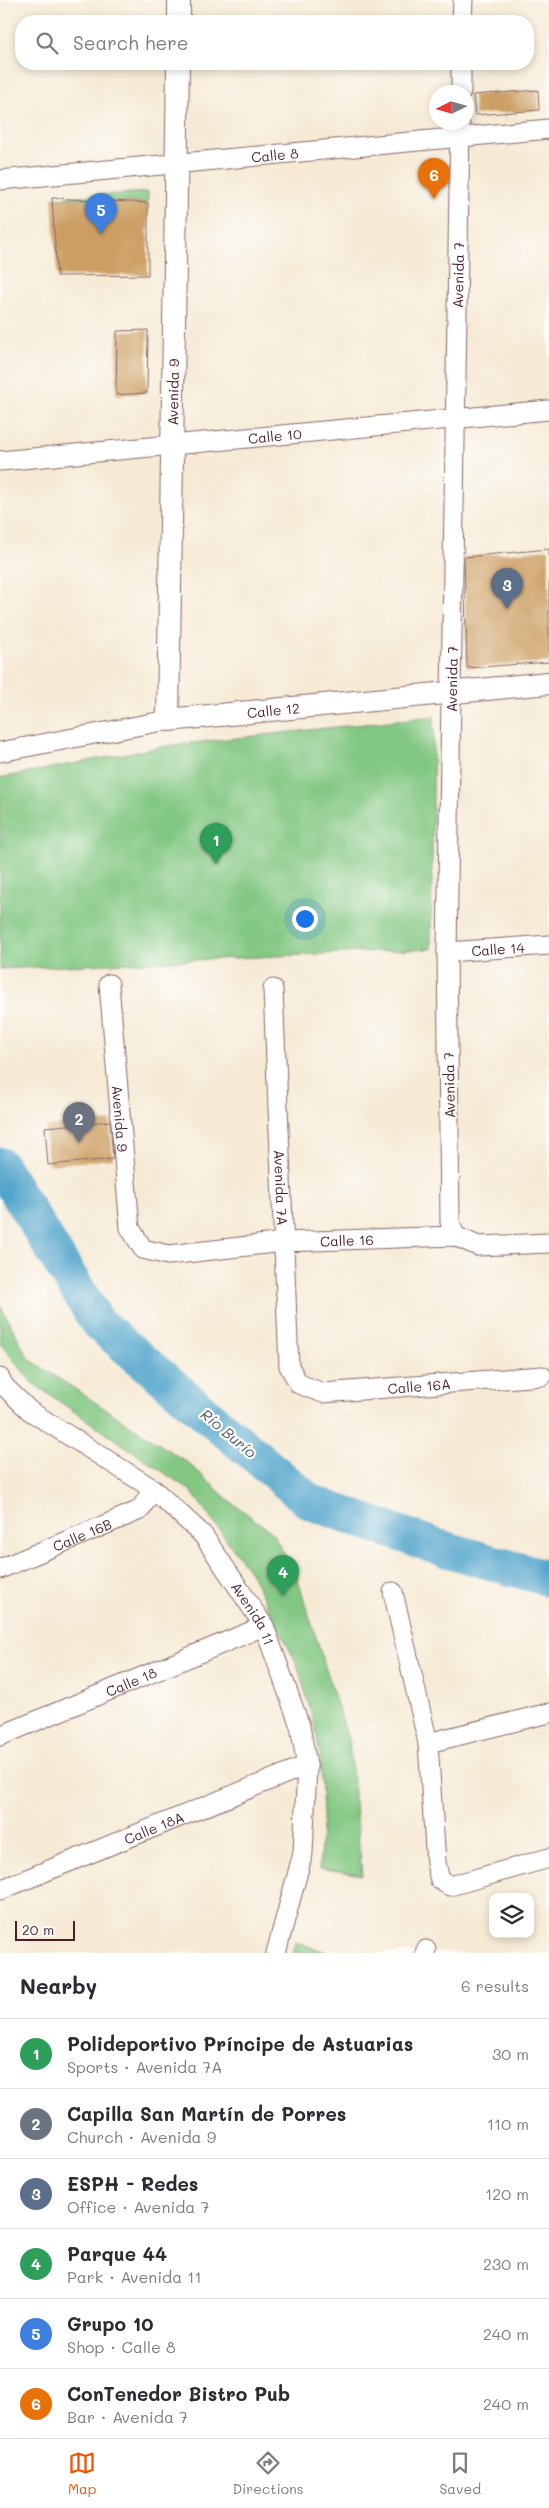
<!DOCTYPE html>
<html lang="en">
<head>
<meta charset="utf-8">
<style>
  :root { --surface:#fff; --page:#f2f2f3; --text:#2b2b33; --muted:#7c7c81; --line:#e1e1e2; --accent:#ea580c }
  body { margin:0; font-family:Mali,sans-serif; background:var(--page); color:var(--text) }
  .controls { position:absolute; right:15px; bottom:15px; display:grid; overflow:hidden; border-radius:10px; box-shadow:0 2px 8px #0003 }
  .controls button { width:45px; height:45px; display:grid; place-items:center; padding:0; border:0; border-bottom:1px solid var(--line); background:var(--surface); color:var(--text); font:25px sans-serif }
  .compass { position:absolute; left:429px; top:85px; width:45px; height:45px; border-radius:50%; background:var(--surface); box-shadow:0 2px 8px #0003; rotate:265deg }
  .scale { position:absolute; left:15px; bottom:12px; width:60px; box-sizing:border-box; padding-left:5px; border:2px solid #4a1f2b; border-top:0; font-size:14px; line-height:18px; white-space:nowrap; color:#4a1f2b; -webkit-text-stroke:4px #fdfcf7; paint-order:stroke }
  .you { position:absolute; left:304px; top:918px; width:18px; height:18px; margin:-12px; border:4px solid #fff; border-radius:50%; background:#1a73e8; box-shadow:0 0 0 8px #1a73e833 }
  .badge { display:grid; place-items:center; width:32px; height:32px; border-radius:50%; background:var(--accent); color:#fff; font-size:16px; font-weight:700 }
  .pin { position:absolute; translate:-50% -41px; filter:drop-shadow(0 1px 2px #0008) }
  .pin::after { content:''; position:absolute; top:26px; width:18px; height:15px; background:inherit; clip-path:polygon(0 0,100% 0,50% 100%) }
  .list { margin:0; padding:0; list-style:none }
  h2 { display:flex; justify-content:space-between; align-items:center; height:65px; margin:0; padding:0 20px; font-size:21px }
  h2 small { font-size:16px; font-weight:400; color:var(--muted) }
  .list li { display:grid; grid-template-columns:32px 1fr auto; gap:15px; align-items:center; box-sizing:border-box; height:70px; padding:0 20px; border-top:1px solid var(--line) }
  .list b { display:block; font-size:19px; white-space:nowrap }
  .list p { margin:0; font-size:16px; white-space:nowrap; color:var(--muted) }
  .list em { font-size:16px; font-style:normal; color:var(--muted) }
  .icon { flex:none; width:28px; height:28px; fill:none; stroke:currentColor; stroke-width:2; stroke-linecap:round; stroke-linejoin:round }
  .map { position:relative; flex:none; width:549px; height:1953px; overflow:hidden }
  .search { position:absolute; background:var(--surface); box-shadow:0 2px 8px #0003; left:15px; right:15px; top:15px; height:55px; display:flex; align-items:center; gap:12px; box-sizing:border-box; padding:0 18px; border-radius:20px; color:var(--muted); font-size:19px }
  .sheet { height:485px; background:var(--surface) }
  nav { display:flex; justify-content:space-around; align-items:center; box-sizing:border-box; height:70px; border-top:1px solid var(--line); background:var(--surface); font-size:14px; color:var(--muted) }
  nav a { display:grid; justify-items:center; gap:2px }
  nav .on { color:var(--accent) }
  .map>svg:first-child { display:block }
</style>
</head>
<body>
<div class="map">
<svg width="549" height="1953" viewBox="0 0 549 1953">
  <rect width="100%" height="100%" fill="#fdfcf7"/>
  <filter id="ink" filterUnits="userSpaceOnUse"><feTurbulence type="fractalNoise" baseFrequency=".02" numOctaves="2"/><feDisplacementMap in="SourceGraphic" scale="10" xChannelSelector="R" yChannelSelector="G"/><feConvolveMatrix kernelMatrix="1 2 1 2 8 2 1 2 1" color-interpolation-filters="sRGB"/></filter>
  <filter id="wash" filterUnits="userSpaceOnUse"><feTurbulence type="fractalNoise" baseFrequency=".0096" numOctaves="4" result="noise"/><feDisplacementMap in="SourceGraphic" scale="20" xChannelSelector="R" yChannelSelector="G"/><feGaussianBlur stdDeviation="1.12" result="paint"/><feColorMatrix in="noise" values="0 0 0 0 0 0 0 0 0 0 0 0 0 0 0 0 0 1.4 0 .05"/><feComposite in="paint" operator="in"/></filter>
  <g filter="url(#wash)">
    <rect width="100%" height="100%" fill="#f6ead5"/>
    <!-- green -->
    <g fill="#82c782" stroke="#667356">
      <polygon points="148,192 148,203 52,198"/>
      <polygon points="434,716 431,949 0,969 0,778 165,746"/>
      <polygon points="0,1305 29,1359 188,1463 231,1502 272,1532 296,1574 349,1742 362,1875 319,1868 323,1816 320,1755 315,1726 297,1664 250,1572 191,1491 31,1382 0,1342"/>
      <polygon points="295,1942 331,1953 292,1953"/>
    </g>
    <g fill="none" stroke-linecap="round" stroke-linejoin="round">
      <!-- river -->
      <polyline stroke="#51a4cc" stroke-width="36" points="0,1165 98,1323 310,1502 435,1546 549,1579"/>
    </g>
    <g id="blocks">
      <!-- building -->
      <g fill="#cc9e62">
        <polygon points="538,90 539,110 475,115 473,95"/>
        <polygon points="52,198 148,203 148,275 57,276"/>
        <polygon points="148,330 147,393 116,395 117,331"/>
        <polygon points="549,549 549,662 467,668 464,557"/>
        <polygon points="110,1121 113,1159 48,1165 45,1127"/>
      </g>
    </g>
  </g>
  <g filter="url(#ink)">
    <use href="#blocks" fill-opacity="0" stroke="#866666" stroke-width="1"/>
    <g fill="none" stroke-linecap="round" stroke-linejoin="round">
      <!-- minor casing -->
      <g stroke="#866666" stroke-width="21">
        <g id="minor">
          <polyline points="462,21 463,0"/>
          <polyline points="461,92 461,64"/>
          <path id="s1" d="M0 180 549 129"/>
          <path id="s2" d="M0 461 549 410"/>
          <polyline points="0,752 168,720"/>
          <path id="s3" d="M447 952 549 945"/>
          <path id="s4" d="M109 984 130 1228 143 1249 168 1255 284 1242 455 1236 478 1246 549 1243"/>
          <path id="s5" d="M273 989 289 1366 299 1384 323 1393 542 1376"/>
          <path id="s6" d="M455 1236 450 1222 447 952 460 122"/>
          <path id="s7" d="M0 1378 4 1386 30 1411 153 1489 203 1535 264 1626 300 1726 307 1765 303 1853 276 1953"/>
          <path id="s8" d="M0 1569 140 1510 153 1489"/>
          <polyline points="393,1592 428,1743"/>
          <polyline points="549,1713 428,1743 436,1863 440,1880 450,1886 549,1858"/>
          <path id="s9" d="M0 1736 264 1626"/>
          <path id="s10" d="M0 1890 307 1765"/>
          <polyline points="425,1953 426,1950"/>
        </g>
      </g>
      <!-- tertiary casing -->
      <g stroke="#866666" stroke-width="24">
        <g id="tertiary">
          <polyline points="179,21 179,0"/>
          <path id="s11" d="M178 64 168 720 549 683"/>
        </g>
      </g>
      <!-- minor -->
      <use href="#minor" stroke="#fff" stroke-width="19"/>
      <!-- tertiary -->
      <use href="#tertiary" stroke="#fff" stroke-width="22"/>
    </g>
  </g>
  <g text-anchor="middle" dominant-baseline="central" stroke-width="4.5" stroke-linejoin="round" paint-order="stroke">
    <!-- street labels -->
    <g font-size="14" fill="#4a1f2b" stroke="#fdfcf7">
      <text stroke="none"><textPath href="#s1" startOffset="276">Calle 8</textPath></text>
      <text stroke="none"><textPath href="#s6" startOffset="962">Avenida 7</textPath></text>
      <text transform="translate(173 392) rotate(-89)">Avenida 9</text>
      <text stroke="none"><textPath href="#s2" startOffset="276">Calle 10</textPath></text>
      <text stroke="none"><textPath href="#s6" startOffset="558">Avenida 7</textPath></text>
      <text stroke="none"><textPath href="#s11" startOffset="762">Calle 12</textPath></text>
      <text stroke="none"><textPath href="#s3" startOffset="51">Calle 14</textPath></text>
      <text transform="translate(449 1085) rotate(-91)">Avenida 7</text>
      <text stroke="none"><textPath href="#s4" startOffset="135">Avenida 9</textPath></text>
      <text stroke="none"><textPath href="#s5" startOffset="199">Avenida 7A</textPath></text>
      <text stroke="none"><textPath href="#s4" startOffset="475">Calle 16</textPath></text>
      <text stroke="none"><textPath href="#s5" startOffset="520">Calle 16A</textPath></text>
      <text stroke="none"><textPath href="#s8" startOffset="89">Calle 16B</textPath></text>
      <text stroke="none"><textPath href="#s7" startOffset="352">Avenida 11</textPath></text>
      <text stroke="none"><textPath href="#s9" startOffset="142">Calle 18</textPath></text>
      <text stroke="none"><textPath href="#s10" startOffset="166">Calle 18A</textPath></text>
    </g>
    <!-- water labels -->
    <g font-size="15" font-style="italic" fill="#4d5b73" stroke="#fdfcf7">
      <text transform="translate(229 1433) rotate(40)">Río Burío</text>
    </g>
  </g>
</svg>
<div class="controls">
<button><svg class="icon" aria-label="layers" viewBox="0 0 24 24"><path d="M12 4l9 5-9 5-9-5zM3 14l9 5 9-5"/></svg></button>
</div>
<svg class="compass" viewBox="-18 -18 36 36"><path d="M0-13l5 13h-10z" fill="#e53935"/><path d="M0 13l5-13h-10z" fill="#7c7c81"/></svg>
<div class="scale">20 m</div>
<div class="you"></div>
<div class="pin badge" style="left:216px;top:864px;background:#2e9e5b">1</div>
<div class="pin badge" style="left:79px;top:1143px;background:#6b7280">2</div>
<div class="pin badge" style="left:507px;top:609px;background:#5c6f8a">3</div>
<div class="pin badge" style="left:283px;top:1596px;background:#2e9e5b">4</div>
<div class="pin badge" style="left:101px;top:234px;background:#3f7fe0">5</div>
<div class="pin badge" style="left:434px;top:199px;background:#e8710a">6</div>
<div class="search"><svg class="icon" aria-label="search" viewBox="0 0 24 24"><circle cx="10" cy="10" r="6"/><path d="M15 15l6 6"/></svg>Search here</div>
</div>
<section class="sheet">
<h2>Nearby<small>6 results</small></h2>
<ul class="list">
<li><span class="badge" style="background:#2e9e5b">1</span><div><b>Polideportivo Príncipe de Astuarias</b><p>Sports · Avenida 7A</p></div><em>30 m</em></li>
<li><span class="badge" style="background:#6b7280">2</span><div><b>Capilla San Martín de Porres</b><p>Church · Avenida 9</p></div><em>110 m</em></li>
<li><span class="badge" style="background:#5c6f8a">3</span><div><b>ESPH - Redes</b><p>Office · Avenida 7</p></div><em>120 m</em></li>
<li><span class="badge" style="background:#2e9e5b">4</span><div><b>Parque 44</b><p>Park · Avenida 11</p></div><em>230 m</em></li>
<li><span class="badge" style="background:#3f7fe0">5</span><div><b>Grupo 10</b><p>Shop · Calle 8</p></div><em>240 m</em></li>
<li><span class="badge" style="background:#e8710a">6</span><div><b>ConTenedor Bistro Pub</b><p>Bar · Avenida 7</p></div><em>240 m</em></li>
</ul>
</section>
<nav>
<a class="on"><svg class="icon" aria-label="map" viewBox="0 0 24 24"><path d="M3 6l6-2 6 2 6-2v14l-6 2-6-2-6 2zM9 4v14M15 6v14"/></svg>Map</a>
<a><svg class="icon" aria-label="directions" viewBox="0 0 24 24"><path d="M12 3l9 9-9 9-9-9zM9 14v-3h6M13 9l2 2-2 2"/></svg>Directions</a>
<a><svg class="icon" aria-label="saved" viewBox="0 0 24 24"><path d="M7 4h10v16l-5-4-5 4z"/></svg>Saved</a>
</nav>
</body>
</html>
